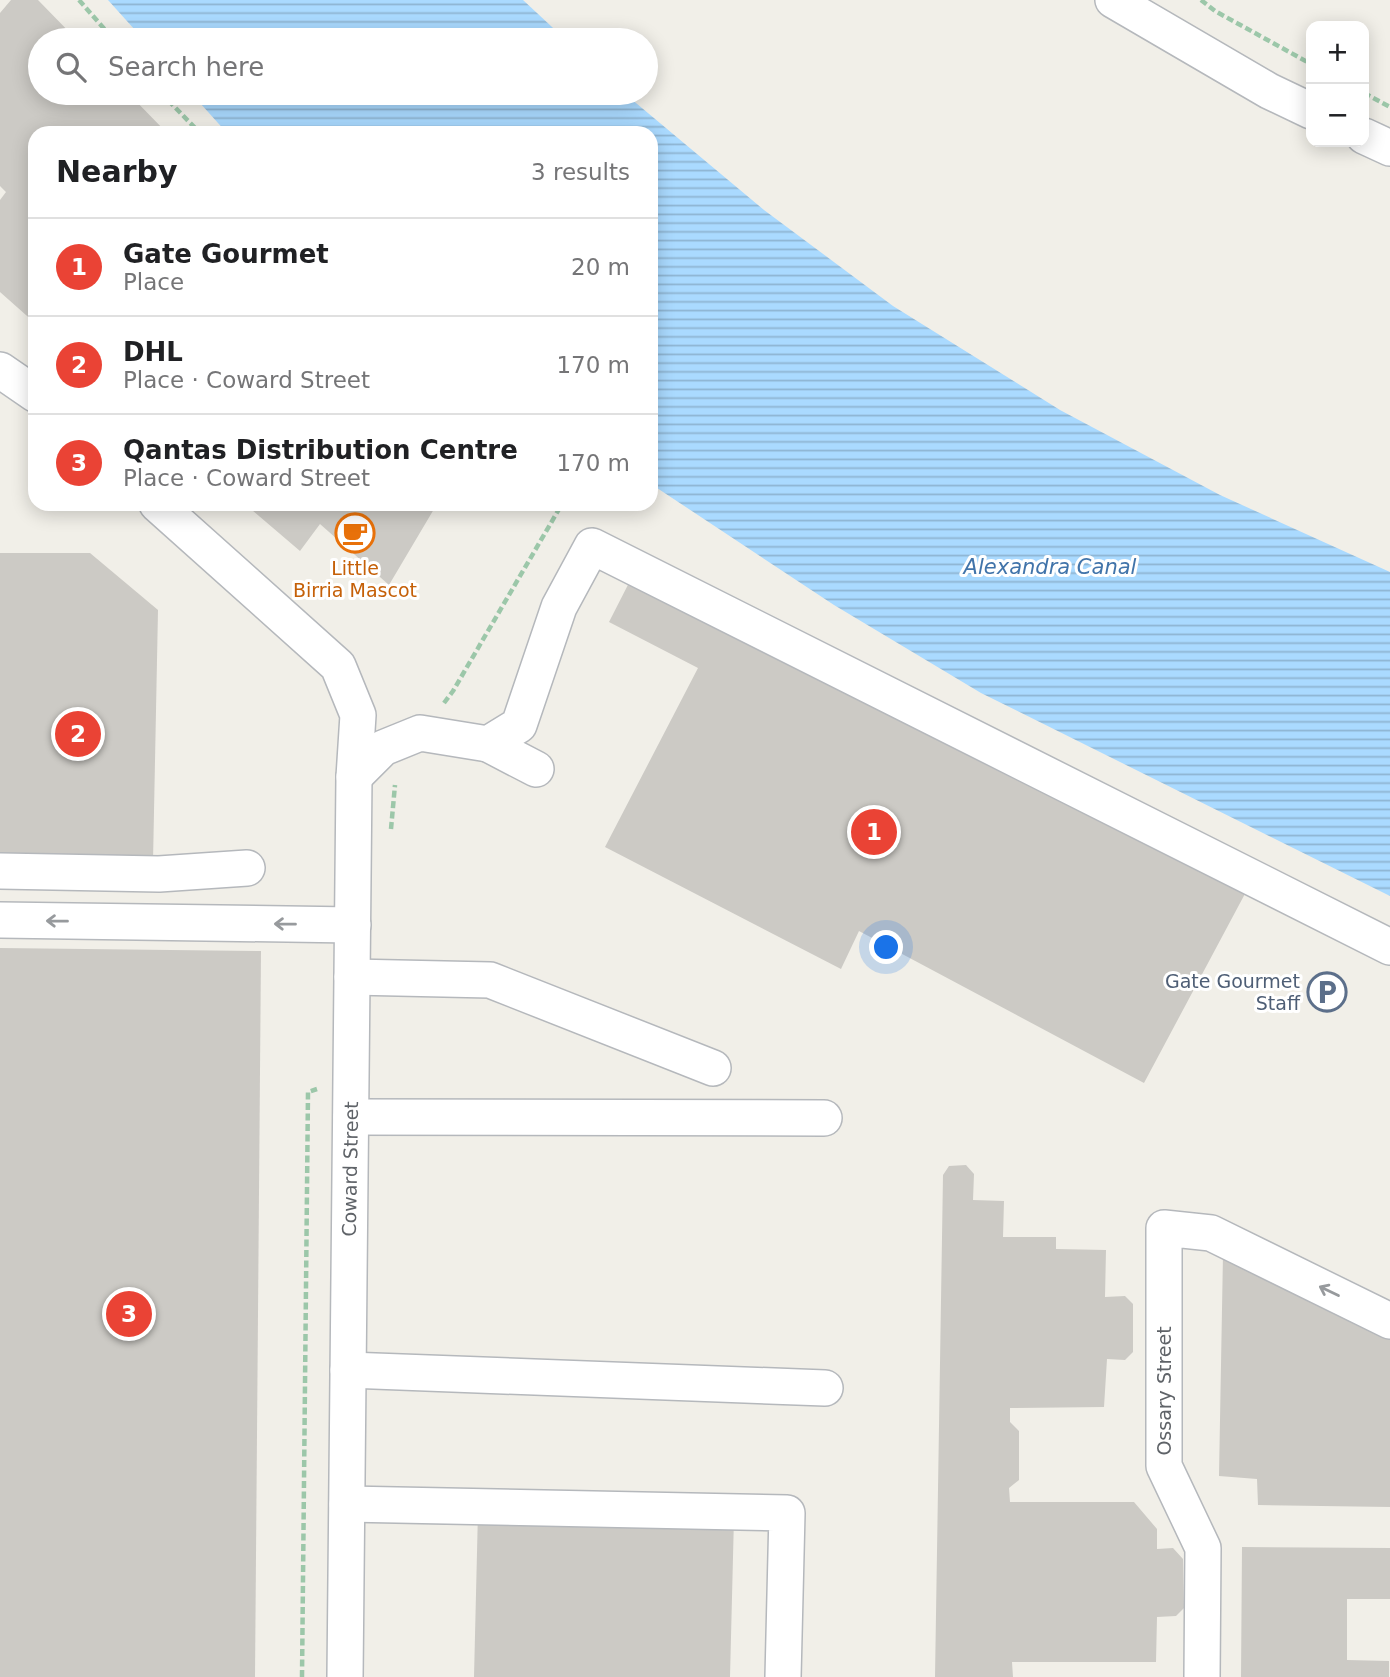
<!DOCTYPE html>
<html lang="en">
<head>
<meta charset="utf-8">
<style>
  :root { --surface:#fff; --page:#f2f2f2; --text:#202124; --muted:#757577; --line:#e0e0e0; --accent:#ea4335 }
  body { margin:0; font-family:"DejaVu Sans",sans-serif; background:var(--page); color:var(--text) }
  .controls { position:absolute; right:21px; top:21px; display:grid; overflow:hidden; border-radius:14px; box-shadow:0 4px 18px #0003 }
  .controls button { width:63px; height:63px; display:grid; place-items:center; padding:0; border:0; border-bottom:2px solid var(--line); background:var(--surface); color:var(--text); font:35px sans-serif }
  .you { position:absolute; left:887px; top:948px; width:24px; height:24px; margin:-18px; border:5px solid #fff; border-radius:50%; background:#1a73e8; box-shadow:0 0 0 10px #1a73e833 }
  .badge { display:grid; place-items:center; width:46px; height:46px; border-radius:50%; background:var(--accent); color:#fff; font-size:23px; font-weight:700 }
  .pin { position:absolute; translate:-50% -50%; border:4px solid #fff; box-shadow:0 2px 7px #0006 }
  .list { margin:0; padding:0; list-style:none }
  h2 { display:flex; justify-content:space-between; align-items:center; height:91px; margin:0; padding:0 28px; font-size:30px }
  h2 small { font-size:23px; font-weight:400; color:var(--muted) }
  .list li { display:grid; grid-template-columns:46px 1fr auto; gap:21px; align-items:center; box-sizing:border-box; height:98px; padding:0 28px; border-top:2px solid var(--line) }
  .list b { display:block; font-size:26px; white-space:nowrap }
  .list p { margin:0; font-size:23px; white-space:nowrap; color:var(--muted) }
  .list em { font-size:23px; font-style:normal; color:var(--muted) }
  .icon { flex:none; width:38px; height:38px; fill:none; stroke:currentColor; stroke-width:2; stroke-linecap:round; stroke-linejoin:round }
  .map { position:relative; flex:none; width:1390px; height:1677px; overflow:hidden }
  .search { position:absolute; background:var(--surface); box-shadow:0 4px 18px #0003; left:28px; top:28px; width:630px; height:77px; display:flex; align-items:center; gap:18px; box-sizing:border-box; padding:0 24px; border-radius:38px; color:var(--muted); font-size:26px }
  .panel { position:absolute; background:var(--surface); box-shadow:0 4px 18px #0003; left:28px; top:126px; width:630px; height:385px; border-radius:21px }
  .map>svg:first-child { display:block }
</style>
</head>
<body>
<div class="map">
<svg width="1390" height="1677" viewBox="0 0 1390 1677">
  <defs>
    <pattern id="water-rules" width="6" height="5" patternUnits="userSpaceOnUse" patternTransform="scale(1.75)"><rect width="6" height="5" fill="#aadaff"/><path d="M0 2.5h6" fill="none" stroke="#8eb4d2"/></pattern>
  </defs>
  <rect width="100%" height="100%" fill="#f1efe8"/>
  <!-- water -->
  <g fill="url(#water-rules)">
    <polygon points="108,0 523,0 566,40 144,40"/>
    <polygon points="191,93 624,93 764,210 893,306 1060,410 1220,495 1390,572 1390,896 981,693 834,605 651,484 651,133 227,133"/>
  </g>
  <!-- building -->
  <g fill="#cccac5">
    <polygon points="11,0 38,0 77,40 40,40 40,93 128,93 167,133 35,133 35,323 0,292 0,200 6,192 0,186 0,13"/>
    <polygon points="245,504 437,504 389,585 320,524 300,551"/>
    <polygon points="0,553 90,553 158,610 153,862 0,859"/>
    <polygon points="634,573 1247,890 1144,1083 859,931 841,969 605,847 698,668 609,622"/>
    <polygon points="0,948 261,951 255,1677 0,1677"/>
    <polygon points="966,1165 974,1174 973,1200 1004,1201 1003,1237 1056,1237 1056,1249 1106,1250 1105,1297 1125,1296 1133,1304 1133,1352 1125,1360 1107,1359 1104,1407 1010,1408 1010,1422 1019,1431 1019,1480 1009,1488 1010,1502 1134,1502 1157,1529 1157,1549 1173,1548 1183,1559 1184,1608 1176,1616 1157,1617 1156,1662 1012,1662 1013,1677 935,1677 943,1175 949,1166"/>
    <polygon points="1223,1254 1390,1340 1390,1507 1258,1505 1257,1479 1219,1476"/>
    <polygon points="478,1511 734,1517 730,1677 474,1677"/>
    <polygon points="1242,1547 1390,1548 1390,1599 1347,1599 1347,1660 1389,1661 1389,1677 1241,1677"/>
  </g>
  <g fill="none" stroke-linecap="round" stroke-linejoin="round">
    <!-- minor casing -->
    <g stroke="#b5b8bc" stroke-width="38">
      <g id="minor">
        <polyline points="1113,0 1269,91 1311,111"/>
        <polyline points="1364,136 1390,148"/>
        <polyline points="0,370 35,394"/>
        <polyline points="157,504 338,666 358,715 354,777 345,1677"/>
        <polyline points="488,744 536,769"/>
        <polyline points="354,777 383,748 420,733 488,744 519,725 559,607 592,546 1390,947"/>
        <polyline points="0,871 159,874 247,868"/>
        <polyline points="0,920 353,925"/>
        <polyline points="352,977 490,980 713,1068"/>
        <polyline points="351,1117 824,1118"/>
        <polyline points="348,1370 825,1388"/>
        <polyline points="347,1504 787,1513 783,1677"/>
        <polyline points="1202,1677 1203,1548 1164,1466 1164,1228 1211,1233 1390,1321"/>
      </g>
    </g>
    <!-- path -->
    <g stroke="#9cc7a9" stroke-width="4.5" stroke-dasharray="7 3.5" stroke-linecap="butt">
      <polyline points="79,0 114,40"/>
      <polyline points="1201,0 1215,11 1311,64"/>
      <polyline points="161,93 200,133"/>
      <polyline points="1364,93 1390,107"/>
      <polyline points="444,703 453,691 562,504"/>
      <polyline points="391,829 395,785"/>
      <polyline points="302,1677 308,1092 317,1089"/>
    </g>
    <!-- minor -->
    <use href="#minor" stroke="#fff" stroke-width="35"/>
  </g>
  <!-- one-way arrows -->
  <defs><path id="oneway-shaft" d="M-6 0H5M1.5-3L5.5 0L1.5 3" fill="none" stroke-width="1.6" stroke-linecap="round" stroke-linejoin="round" transform="scale(1.75)"/></defs>
  <g stroke="#979a9d">
    <use href="#oneway-shaft" transform="translate(57 921) rotate(-179)"/>
    <use href="#oneway-shaft" transform="translate(285 924) rotate(-179)"/>
    <use href="#oneway-shaft" transform="translate(1329 1291) rotate(-154)"/>
  </g>
  <!-- icons -->
  <defs>
    <g id="cafe-ring" transform="scale(2.0125)"><circle r="9.5" fill="#fff" stroke="#e8710a" stroke-width="1.5"/><path d="M-5.5-4.5H6V0H3Q3 3.5 0 3.5H-2.5Q-5.5 3.5-5.5 0ZM3-3.2v2h1.7v-2ZM-6 4.5H4V6H-6Z" fill="#e8710a"/></g>
    <g id="parking-ring" transform="scale(2.0125)"><circle r="9.5" fill="#fff" stroke="#5c6f8a" stroke-width="1.5"/><path d="M-3.5-5.5H1a3.5 3.5 0 0 1 0 7H-1V5.5H-3.5ZM-1-3.4V-.6H.8a1.4 1.4 0 0 0 0-2.8Z" fill="#5c6f8a"/></g>
  </defs>
  <g fill-rule="evenodd">
    <use href="#cafe-ring" x="355" y="533"/>
    <use href="#parking-ring" x="1327" y="992"/>
  </g>
  <g text-anchor="middle" dominant-baseline="central" stroke-width="6" stroke-linejoin="round" paint-order="stroke">
    <!-- food labels -->
    <g font-size="19" fill="#c56008" stroke="#fff">
      <text x="355" y="568">Little<tspan x="355" dy="22">Birria Mascot</tspan></text>
    </g>
    <!-- service labels -->
    <g font-size="19" fill="#4e5e75" stroke="#fff" text-anchor="end">
      <text x="1300" y="981">Gate Gourmet<tspan x="1300" dy="22">Staff</tspan></text>
    </g>
    <!-- street labels -->
    <g font-size="19" fill="#5f6368" stroke="#fff">
      <text transform="translate(350 1169) rotate(-89)">Coward Street</text>
      <text transform="translate(1164 1391) rotate(-90)">Ossary Street</text>
    </g>
    <!-- water labels -->
    <g font-size="21" font-style="italic" fill="#4174aa" stroke="#fff">
      <text x="1050" y="567">Alexandra Canal</text>
    </g>
  </g>
</svg>
<div class="controls">
<button>+</button>
<button>−</button>
</div>
<div class="you"></div>
<div class="pin badge" style="left:874px;top:832px">1</div>
<div class="pin badge" style="left:78px;top:734px">2</div>
<div class="pin badge" style="left:129px;top:1314px">3</div>
<div class="search"><svg class="icon" aria-label="search" viewBox="0 0 24 24"><circle cx="10" cy="10" r="6"/><path d="M15 15l6 6"/></svg>Search here</div>
<section class="panel">
<h2>Nearby<small>3 results</small></h2>
<ul class="list">
<li><span class="badge">1</span><div><b>Gate Gourmet</b><p>Place</p></div><em>20 m</em></li>
<li><span class="badge">2</span><div><b>DHL</b><p>Place · Coward Street</p></div><em>170 m</em></li>
<li><span class="badge">3</span><div><b>Qantas Distribution Centre</b><p>Place · Coward Street</p></div><em>170 m</em></li>
</ul>
</section>
</div>
</body>
</html>
